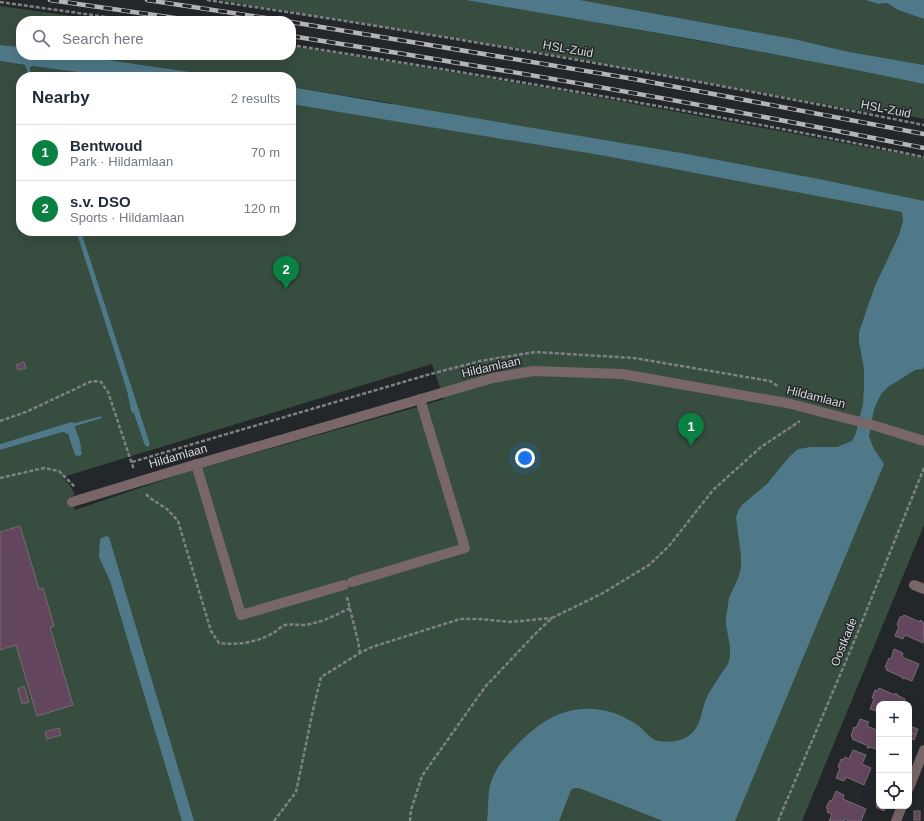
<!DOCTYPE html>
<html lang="en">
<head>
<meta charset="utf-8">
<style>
  :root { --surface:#fff; --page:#f2f2f3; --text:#1f2937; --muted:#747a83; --line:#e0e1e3; --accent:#0b8043 }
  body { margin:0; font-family:Arial,sans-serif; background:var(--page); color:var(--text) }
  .controls { position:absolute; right:12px; bottom:12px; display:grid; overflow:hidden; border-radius:8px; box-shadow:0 4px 16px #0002 }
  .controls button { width:36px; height:36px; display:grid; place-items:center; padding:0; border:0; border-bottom:1px solid var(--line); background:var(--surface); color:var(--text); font:20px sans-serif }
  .you { position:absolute; left:525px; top:458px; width:14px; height:14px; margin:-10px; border:3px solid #fff; border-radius:50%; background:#1a73e8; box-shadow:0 0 0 6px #1a73e833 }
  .badge { display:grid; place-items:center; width:26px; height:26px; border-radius:50%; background:var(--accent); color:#fff; font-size:13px; font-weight:700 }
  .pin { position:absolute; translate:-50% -33px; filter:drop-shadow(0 1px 2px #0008) }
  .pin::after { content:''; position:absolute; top:21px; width:14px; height:12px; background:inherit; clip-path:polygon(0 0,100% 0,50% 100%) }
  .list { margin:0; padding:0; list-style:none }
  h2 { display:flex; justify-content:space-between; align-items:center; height:52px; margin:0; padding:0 16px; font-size:17px }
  h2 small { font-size:13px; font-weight:400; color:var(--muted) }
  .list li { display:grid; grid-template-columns:26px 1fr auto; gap:12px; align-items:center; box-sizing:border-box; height:56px; padding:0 16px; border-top:1px solid var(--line) }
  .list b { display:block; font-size:15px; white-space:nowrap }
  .list p { margin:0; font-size:13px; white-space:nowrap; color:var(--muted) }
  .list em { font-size:13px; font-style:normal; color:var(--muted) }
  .icon { flex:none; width:22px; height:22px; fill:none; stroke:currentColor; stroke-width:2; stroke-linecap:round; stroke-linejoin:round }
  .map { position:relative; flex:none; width:924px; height:821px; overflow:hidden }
  .search { position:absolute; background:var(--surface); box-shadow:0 4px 16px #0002; left:16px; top:16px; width:280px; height:44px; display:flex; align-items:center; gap:10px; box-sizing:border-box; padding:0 14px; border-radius:16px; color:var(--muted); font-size:15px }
  .panel { position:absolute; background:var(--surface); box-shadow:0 4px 16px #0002; left:16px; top:72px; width:280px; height:164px; border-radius:16px }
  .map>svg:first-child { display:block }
</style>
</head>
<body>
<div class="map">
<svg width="924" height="821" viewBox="0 0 924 821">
  <rect width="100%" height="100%" fill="#24272a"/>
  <!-- green -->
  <g fill="#374d40" fill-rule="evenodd">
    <polygon points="219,0 465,0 584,20 805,60 924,84 924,119 873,109 872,113 545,53"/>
    <polygon points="580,0 865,0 878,4 887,3 898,10 924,19 924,65 845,51 794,39"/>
    <polygon points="0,6 108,21 21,21 21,47 0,45"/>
    <path d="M291 46 375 59 570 92 924 158V525L802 821H0V450L63 432 68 434 71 441 82 454 80 441 75 427 76 426 102 418 101 416 75 423 71 422 0 444V61L25 65 29 77H21V231H76L127 391 131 411 134 414 145 446 146 447 150 444 81 231H291V104L396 120 391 103 291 87V77H224L75 55H291ZM432 364 444 399 431 403 181 474 75 510 70 497 75 495 71 487 63 477Z"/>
    <polygon points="33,66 113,77 31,77 30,67"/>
  </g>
  <!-- water -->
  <g fill="#4f7988">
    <path d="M465 0H580L794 39 845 51 924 65V84C772 52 618 26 465 0Z"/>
    <polygon points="865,0 924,0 924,19 898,10 887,3 878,4"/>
    <polygon points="0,45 21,47 21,55 75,55 224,77 113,77 33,66 30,67 31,77 29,77 25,65 0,61"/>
    <path d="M291 87 681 153 819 179 924 201V366L923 369 915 370 888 387 881 394 874 409 869 436 873 447 884 464 735 821H663L579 788H574L571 790 559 821H487C489 809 487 792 491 782 496 767 506 756 517 745 545 716 574 701 614 713 622 716 632 721 639 726 644 730 649 737 655 740 663 743 680 742 687 737 703 727 700 710 708 695 714 684 721 674 728 664L730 657V646L726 625V618L729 598 739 576 741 566V556L736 517 739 509 743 504 767 484 789 457 798 449 811 447H837L852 441 856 433 863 404 864 387V369L859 342V332L875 286 899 235 903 221 902 212 606 156 291 104Z"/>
    <polygon points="76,231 81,231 150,444 148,447 145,446 134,414 131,411 127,391"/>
    <polygon points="101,416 102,418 76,426 75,427 80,441 82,454 79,456 75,455 68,434 63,432 0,450 0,444 71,422 75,423"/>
    <polygon points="106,536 109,537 194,821 182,821 110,581 99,557 100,539"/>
  </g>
  <!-- building -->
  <g fill="#63465d" stroke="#716d70">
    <polygon points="24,362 26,368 18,370 16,365"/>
    <polygon points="20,526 39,589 43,588 54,626 50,627 73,705 37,716 16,645 0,650 0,532"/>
    <polygon points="904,615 920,622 920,620 922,621 922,622 924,623 923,643 905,635 903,639 895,636 899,626 897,625 900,617 902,617"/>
    <polygon points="894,649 903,653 902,657 919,664 912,681 904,678 903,679 902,678 902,677 886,670 887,668 885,667 889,658 891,659"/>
    <polygon points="24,686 29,702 22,704 18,689"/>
    <polygon points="879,688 895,695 895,693 897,694 897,695 905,699 903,704 879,704 879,712 870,709 874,699 872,698 875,690 878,691"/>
    <polygon points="860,719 869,722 867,726 879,731 878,750 870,747 869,748 867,748 868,746 852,739 853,737 851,736 854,727 856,728"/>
    <polygon points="910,726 918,729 916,735 909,732"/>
    <polygon points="59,728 61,735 47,739 45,732"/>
    <polygon points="909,732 916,735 914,740 909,738"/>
    <polygon points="853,750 866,755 862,764 871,768 864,785 846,777 844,781 836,778 840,768 838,767 841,759 843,760 845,757 849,759"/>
    <polygon points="836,791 844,795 843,799 866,809 861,821 849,821 845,819 844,821 829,821 832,814 827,812 828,809 826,808 830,800 832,801"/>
    <polygon points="878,802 879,806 886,806 884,811 876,807"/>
    <rect x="914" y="811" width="6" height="9"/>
  </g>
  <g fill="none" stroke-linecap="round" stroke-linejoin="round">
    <!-- path -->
    <g stroke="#7f8184" stroke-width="2.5" stroke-dasharray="4 2" stroke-linecap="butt">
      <path d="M207 0C447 35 686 78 924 125"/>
      <polyline points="0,2 135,21"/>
      <path d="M291 45C503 78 714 114 924 157"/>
      <polyline points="0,421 26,412 92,381 101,382 108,392 134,470"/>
      <polyline points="132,462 427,375 480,361 535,352 634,358 770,381 779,387"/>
      <polyline points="0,478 44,468 59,471 75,487"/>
      <path d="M146 494 150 498 167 509 178 521 211 631 219 643C237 645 256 643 273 633 277 631 281 626 285 625 292 624 298 625 304 625 321 623 336 615 350 608"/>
      <polyline points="347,597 358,641 360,653"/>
      <polyline points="274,821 296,792 313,710 321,677 360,653 372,647 460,619 480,619 510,622 552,618"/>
      <polyline points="410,821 411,810 422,776 485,687 536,633 552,618 603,593 649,565 669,546 713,490 761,447 800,421"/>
      <polyline points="778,821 851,649 924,468"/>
    </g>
    <!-- minor -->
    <g stroke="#786668" stroke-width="10">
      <polyline points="196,464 241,615 344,585"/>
      <polyline points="72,502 177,470 493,378 533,371 622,374 787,403 876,426 924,441"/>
      <polyline points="352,582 465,548 420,399"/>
      <polyline points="914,585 924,589"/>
      <polyline points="909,788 924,750"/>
      <polyline points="896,821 902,806"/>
    </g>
    <!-- rail casing -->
    <g stroke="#b3b5b7" stroke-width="4.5">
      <g id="rail">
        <polyline points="50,0 196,21"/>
        <polyline points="147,0 286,21"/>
        <polyline points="291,22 634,79 924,134"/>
        <path d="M291 36C503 69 714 106 924 148"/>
      </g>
    </g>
    <!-- rail -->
    <use href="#rail" stroke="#24272a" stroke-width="3" stroke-dasharray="9" stroke-linecap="butt"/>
  </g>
  <g text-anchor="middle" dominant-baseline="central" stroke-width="3" stroke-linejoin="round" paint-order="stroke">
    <!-- street labels -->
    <g font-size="12" fill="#d6d8da" stroke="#24272a">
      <text transform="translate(568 49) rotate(10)">HSL-Zuid</text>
      <text transform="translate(886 109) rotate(11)">HSL-Zuid</text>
      <text transform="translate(491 367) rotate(-13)">Hildamlaan</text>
      <text transform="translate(816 397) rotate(14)">Hildamlaan</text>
      <text transform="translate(178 456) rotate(-16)">Hildamlaan</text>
      <text transform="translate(844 642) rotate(-68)">Oostkade</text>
    </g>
  </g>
</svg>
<div class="controls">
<button>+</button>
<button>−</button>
<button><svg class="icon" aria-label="locate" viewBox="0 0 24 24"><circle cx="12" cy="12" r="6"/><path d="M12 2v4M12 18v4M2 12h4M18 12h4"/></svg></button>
</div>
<div class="you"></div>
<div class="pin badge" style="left:691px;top:446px">1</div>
<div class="pin badge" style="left:286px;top:289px">2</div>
<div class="search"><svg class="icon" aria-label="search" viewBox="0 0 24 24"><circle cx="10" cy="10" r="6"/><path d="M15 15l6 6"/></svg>Search here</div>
<section class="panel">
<h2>Nearby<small>2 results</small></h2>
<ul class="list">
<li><span class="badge">1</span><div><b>Bentwoud</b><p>Park · Hildamlaan</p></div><em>70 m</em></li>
<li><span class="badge">2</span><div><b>s.v. DSO</b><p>Sports · Hildamlaan</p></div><em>120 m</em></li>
</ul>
</section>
</div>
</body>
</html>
